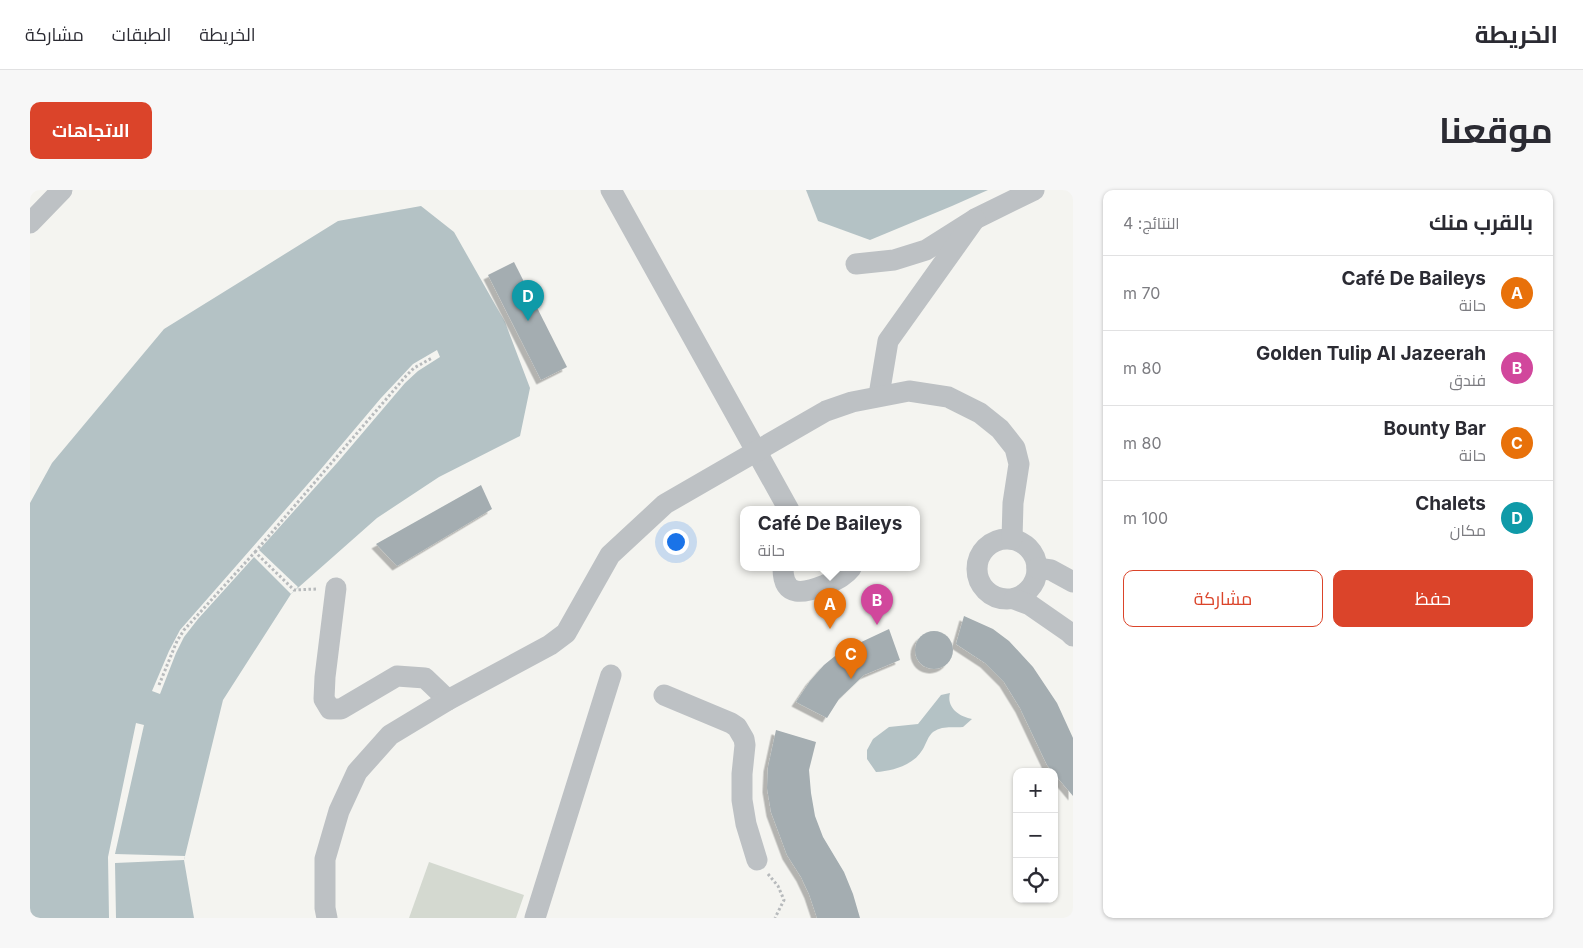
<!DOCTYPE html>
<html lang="ar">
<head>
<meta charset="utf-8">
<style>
  :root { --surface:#fff; --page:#f7f7f7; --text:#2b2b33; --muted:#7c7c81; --line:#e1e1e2; --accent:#db442a }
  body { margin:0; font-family:Inter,Cairo,sans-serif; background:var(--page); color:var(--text); direction:rtl }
  .controls { position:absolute; right:15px; bottom:15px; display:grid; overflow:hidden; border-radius:10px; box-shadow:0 1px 4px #0004 }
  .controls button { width:45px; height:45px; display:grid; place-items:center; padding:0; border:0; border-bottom:1px solid var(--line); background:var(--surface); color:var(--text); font:25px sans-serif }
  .you { position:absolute; left:645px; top:351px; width:18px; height:18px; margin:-12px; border:4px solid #fff; border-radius:50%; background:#1a73e8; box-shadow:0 0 0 8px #1a73e833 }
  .badge { display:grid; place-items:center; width:32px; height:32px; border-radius:50%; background:var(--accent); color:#fff; font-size:16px; font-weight:700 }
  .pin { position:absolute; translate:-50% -41px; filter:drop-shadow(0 1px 2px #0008) }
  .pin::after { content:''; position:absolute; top:26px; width:18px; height:15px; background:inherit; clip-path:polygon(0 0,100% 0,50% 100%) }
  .popup { position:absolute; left:710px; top:316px; width:180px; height:65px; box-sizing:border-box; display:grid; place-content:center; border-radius:10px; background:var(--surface); filter:drop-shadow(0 1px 4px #0005); font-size:16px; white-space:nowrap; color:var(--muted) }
  .popup b { font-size:19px; color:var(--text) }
  .popup::after { content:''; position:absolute; left:50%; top:100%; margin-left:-10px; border:10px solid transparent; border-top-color:var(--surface) }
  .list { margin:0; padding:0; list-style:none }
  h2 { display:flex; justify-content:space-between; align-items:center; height:65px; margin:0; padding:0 20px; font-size:21px }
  h2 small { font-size:16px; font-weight:400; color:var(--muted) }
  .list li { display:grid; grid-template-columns:32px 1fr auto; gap:15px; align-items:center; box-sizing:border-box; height:75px; padding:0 20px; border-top:1px solid var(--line) }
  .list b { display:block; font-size:19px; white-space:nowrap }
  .list p { margin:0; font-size:16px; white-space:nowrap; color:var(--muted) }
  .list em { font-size:16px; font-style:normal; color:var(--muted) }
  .actions { display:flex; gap:10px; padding:15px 20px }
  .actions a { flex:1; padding:11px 0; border:1px solid var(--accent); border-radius:10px; text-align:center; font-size:18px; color:var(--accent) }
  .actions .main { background:var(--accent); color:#fff }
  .icon { flex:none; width:28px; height:28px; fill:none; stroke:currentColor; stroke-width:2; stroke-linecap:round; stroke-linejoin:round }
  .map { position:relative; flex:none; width:1043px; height:728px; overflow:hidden; direction:ltr; border-radius:10px }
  header { display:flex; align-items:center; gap:30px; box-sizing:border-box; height:70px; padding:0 25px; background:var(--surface); border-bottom:1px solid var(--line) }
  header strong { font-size:24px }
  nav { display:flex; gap:28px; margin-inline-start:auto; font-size:18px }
  .intro { display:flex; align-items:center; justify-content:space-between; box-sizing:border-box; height:120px; padding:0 30px }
  h1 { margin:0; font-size:35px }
  .button { padding:12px 22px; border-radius:10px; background:var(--accent); color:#fff; font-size:18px; font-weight:700 }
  main { display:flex; gap:30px; padding:0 30px }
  aside { flex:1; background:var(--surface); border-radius:10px; box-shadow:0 1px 4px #0004 }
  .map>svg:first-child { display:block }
</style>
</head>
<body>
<header>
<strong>الخريطة</strong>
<nav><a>الخريطة</a><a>الطبقات</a><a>مشاركة</a></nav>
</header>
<div class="intro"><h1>موقعنا</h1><a class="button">الاتجاهات</a></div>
<main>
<aside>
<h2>بالقرب منك<small>النتائج: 4</small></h2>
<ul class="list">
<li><span class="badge" style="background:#e8710a">A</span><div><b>Café De Baileys</b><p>حانة</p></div><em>70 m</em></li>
<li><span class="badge" style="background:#d1479c">B</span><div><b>Golden Tulip Al Jazeerah</b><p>فندق</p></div><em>80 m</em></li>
<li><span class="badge" style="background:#e8710a">C</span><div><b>Bounty Bar</b><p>حانة</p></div><em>80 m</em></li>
<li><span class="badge" style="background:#0f9aa8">D</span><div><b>Chalets</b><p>مكان</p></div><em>100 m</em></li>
</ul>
<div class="actions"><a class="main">حفظ</a><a>مشاركة</a></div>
</aside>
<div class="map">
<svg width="1043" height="728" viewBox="0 0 1043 728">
  <defs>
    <filter id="shadow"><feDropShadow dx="-4.5" dy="4.5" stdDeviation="0" flood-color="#0004"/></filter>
  </defs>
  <rect width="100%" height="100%" fill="#f4f4f0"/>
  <!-- green -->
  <polygon fill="#d4d9d0" points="399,672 494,705 486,728 379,728"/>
  <!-- water -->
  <g fill="#b4c2c5">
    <polygon points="776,0 958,0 922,16 840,50 788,31"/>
    <polygon points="391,16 424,42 475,132 500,198 490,246 409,287 347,328 261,404 193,510 154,670 164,728 0,728 0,313 22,273 134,139 308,31"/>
    <path d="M920 503C916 518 930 527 942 529L933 537C922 538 913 535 903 542 898 546 896 554 893 559 884 575 863 581 846 582L837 569V560L843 549 859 537 888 534 911 505Z"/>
  </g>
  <!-- pier -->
  <g fill="#f4f4f0">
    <polygon points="407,160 410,167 388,181 375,193 307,273 229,360 268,397 261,404 224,367 168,429 154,447 146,463 130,504 122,501 139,461 150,440 291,279 351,208 383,174"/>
    <polygon points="106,533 114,535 85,664 155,666 154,670 85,673 86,728 79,728 78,667"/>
  </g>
  <!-- building -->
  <g fill="#a4adb1" filter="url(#shadow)">
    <polygon points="484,72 537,177 511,190 458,85"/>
    <polygon points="451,295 462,319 367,376 346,354"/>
    <polygon points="934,426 963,439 979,451 1003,477 1027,513 1043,548 1043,606 1017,575 990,518 974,492 955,473 926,454"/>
    <polygon points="859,439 870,470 834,485 809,509 797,528 766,512 780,491 794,475 810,462"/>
    <circle cx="904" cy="460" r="19"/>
    <polygon points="746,540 786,552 779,580 781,603 785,626 793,647 814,682 823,704 830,728 787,728 779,704 771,687 757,665 741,622 737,598 738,577"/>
  </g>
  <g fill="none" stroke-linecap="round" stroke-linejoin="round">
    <!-- path -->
    <g stroke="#b7babc" stroke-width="3" stroke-dasharray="2.5 2.5" stroke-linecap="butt">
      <polyline points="225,362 376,186 384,178 402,168"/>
      <polyline points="129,495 147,451 154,440 225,362 264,400 287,399"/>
      <polyline points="738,684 748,696 754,710 745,728"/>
    </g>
    <!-- minor -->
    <g stroke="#bdc1c4" stroke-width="21">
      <polyline points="581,0 759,320"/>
      <polyline points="0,33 32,0"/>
      <polyline points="826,74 864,70 896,60 945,29 1004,0"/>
      <polyline points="849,205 858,151 945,29"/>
      <circle cx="977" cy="379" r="30"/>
      <path d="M753 378C753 409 775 403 795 395 805 390 814 387 821 378"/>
      <polyline points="1007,378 1021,380 1043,392"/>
      <polyline points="306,398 295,487 294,509 300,519 311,519 367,486 395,488 418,510"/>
      <polyline points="984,409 1000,415 1039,442 1043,446"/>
      <polyline points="634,505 701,533 707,537 714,549 715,555 712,584 712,610 716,634 727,670"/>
      <polyline points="297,728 295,718 295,669 309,621 327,582 360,545 418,510 520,455 536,443 580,365 635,314 796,221 822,212 879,201 918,207 950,223 970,239 985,258 989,274 983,313 982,349"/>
      <polyline points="505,728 581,485"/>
    </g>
  </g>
</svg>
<div class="controls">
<button>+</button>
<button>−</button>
<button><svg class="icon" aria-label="locate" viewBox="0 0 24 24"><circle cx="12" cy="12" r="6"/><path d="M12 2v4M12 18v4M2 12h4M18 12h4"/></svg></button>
</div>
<div class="you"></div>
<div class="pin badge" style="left:800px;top:439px;background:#e8710a">A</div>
<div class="popup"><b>Café De Baileys</b>حانة</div>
<div class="pin badge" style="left:847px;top:435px;background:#d1479c">B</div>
<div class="pin badge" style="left:821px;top:489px;background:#e8710a">C</div>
<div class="pin badge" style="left:498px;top:131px;background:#0f9aa8">D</div>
</div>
</main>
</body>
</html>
